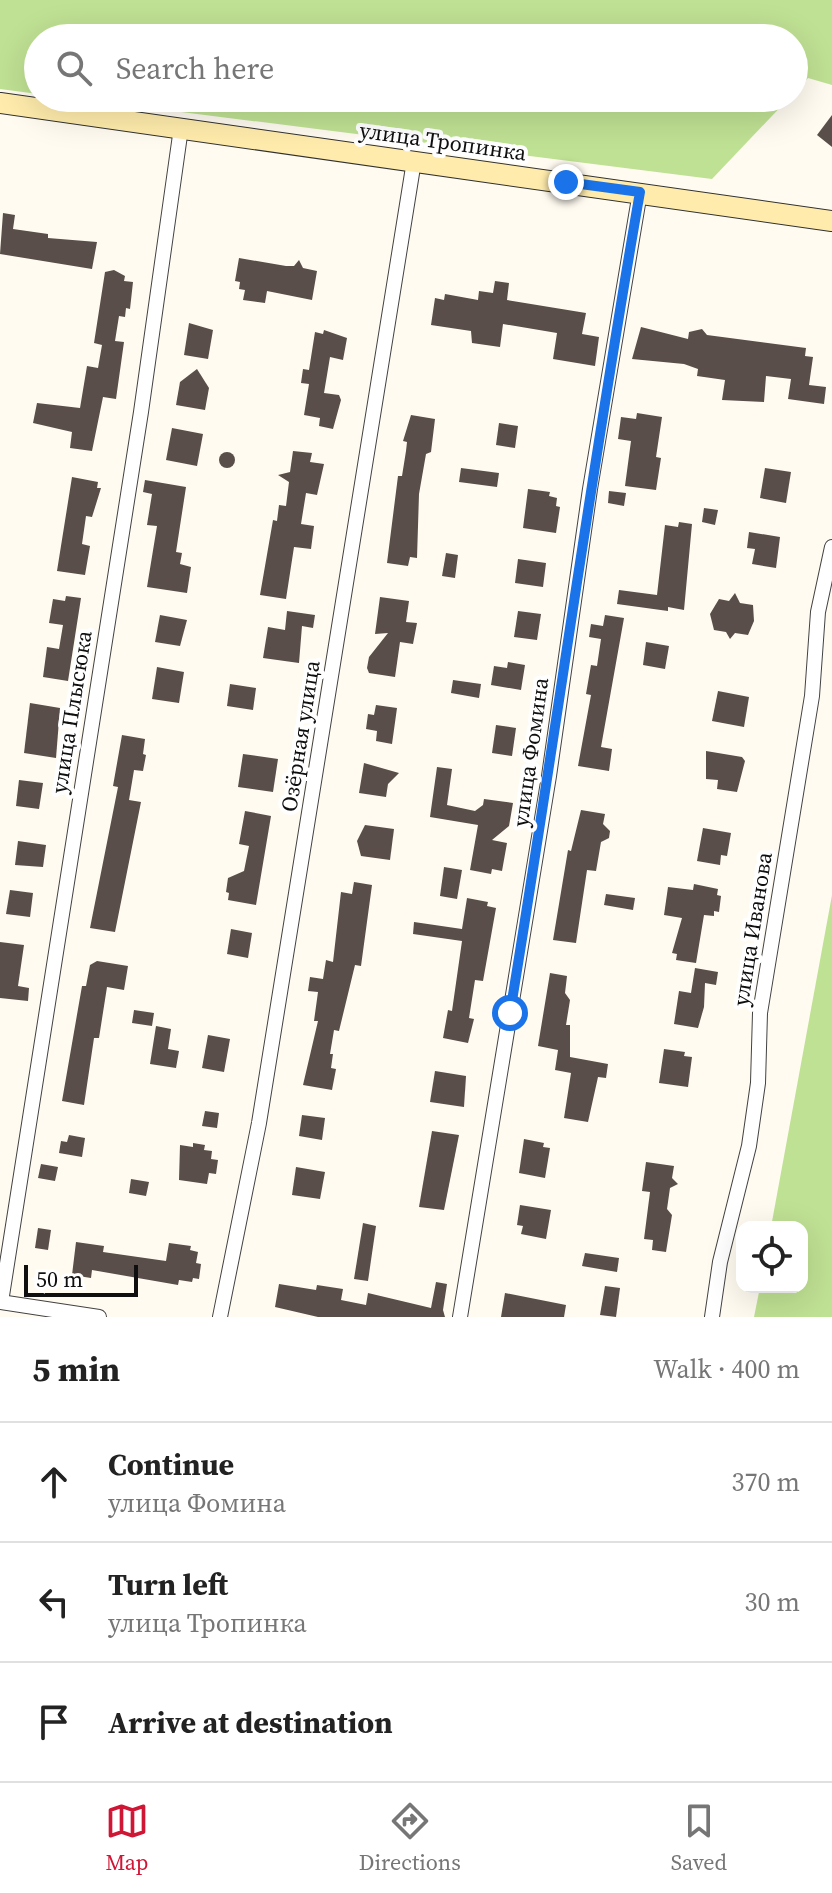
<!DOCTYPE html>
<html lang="en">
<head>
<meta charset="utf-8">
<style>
  :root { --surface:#fff; --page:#f6f6f6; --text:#222; --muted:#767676; --line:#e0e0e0; --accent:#cf1735 }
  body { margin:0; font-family:"Source Serif 4",serif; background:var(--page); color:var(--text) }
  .controls { position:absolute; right:24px; bottom:24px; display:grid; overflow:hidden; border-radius:16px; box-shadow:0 8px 32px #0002 }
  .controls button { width:72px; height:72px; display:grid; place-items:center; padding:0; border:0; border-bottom:2px solid var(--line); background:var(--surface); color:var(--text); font:40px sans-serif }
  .scale { position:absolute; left:24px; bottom:20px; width:114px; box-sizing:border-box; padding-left:8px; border:4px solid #0f0f0f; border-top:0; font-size:22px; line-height:28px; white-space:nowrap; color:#0f0f0f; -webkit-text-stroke:6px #fff; paint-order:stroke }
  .stop { position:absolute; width:24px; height:24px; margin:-18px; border:6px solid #1a73e8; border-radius:50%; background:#fff }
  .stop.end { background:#1a73e8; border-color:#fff; box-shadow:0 2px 8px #0008 }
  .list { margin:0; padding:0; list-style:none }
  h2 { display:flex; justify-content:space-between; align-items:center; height:104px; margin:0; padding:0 32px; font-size:34px }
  h2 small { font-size:26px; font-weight:400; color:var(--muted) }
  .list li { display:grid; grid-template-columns:52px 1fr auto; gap:24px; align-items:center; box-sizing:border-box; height:120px; padding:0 32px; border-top:2px solid var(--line) }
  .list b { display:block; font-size:30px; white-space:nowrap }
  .list p { margin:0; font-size:26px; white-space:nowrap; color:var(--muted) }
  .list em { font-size:26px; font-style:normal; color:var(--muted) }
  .icon { flex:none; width:44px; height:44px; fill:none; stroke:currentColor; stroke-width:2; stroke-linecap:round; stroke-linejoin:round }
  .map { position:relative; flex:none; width:832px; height:1317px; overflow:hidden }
  .search { position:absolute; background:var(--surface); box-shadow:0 8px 32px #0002; left:24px; right:24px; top:24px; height:88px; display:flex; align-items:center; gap:20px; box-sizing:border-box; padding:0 28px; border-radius:44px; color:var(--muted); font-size:30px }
  .sheet { height:464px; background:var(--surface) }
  nav { display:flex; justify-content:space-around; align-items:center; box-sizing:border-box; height:112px; border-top:2px solid var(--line); background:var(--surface); font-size:22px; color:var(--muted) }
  nav a { display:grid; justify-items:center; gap:4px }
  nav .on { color:var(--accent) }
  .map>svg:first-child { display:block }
</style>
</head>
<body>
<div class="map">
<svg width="832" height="1317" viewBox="0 0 832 1317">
  <rect width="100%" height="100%" fill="#fffbf1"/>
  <!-- forest -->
  <g fill="#bfe193">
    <polygon points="0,0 832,0 832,85 808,78 794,93 794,38 38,38 38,94 0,89"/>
    <polygon points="71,98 789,98 712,179"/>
    <polygon points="832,895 832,1317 754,1317 760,1287 802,1287 802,1227 771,1227"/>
  </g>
  <!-- building -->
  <g fill="#594e4a">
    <polygon points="832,115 832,147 817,135"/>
    <polygon points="3,213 15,215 13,229 48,234 48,238 97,242 92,269 0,254"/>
    <polygon points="239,258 286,266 294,266 299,260 303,268 317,271 312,300 267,291 265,303 243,300 245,290 239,289 240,282 235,281"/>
    <polygon points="114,270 125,276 124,281 133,282 130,309 126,308 125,317 119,316 115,341 124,342 116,399 103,397 92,451 70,448 72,432 33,423 37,403 80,408 87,366 98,368 102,345 94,343 105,272"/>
    <polygon points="495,281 509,283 507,300 586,313 582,334 599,337 595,366 553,359 557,333 503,324 500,347 472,343 471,331 431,325 435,298 444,300 445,294 478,300 479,291 493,293"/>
    <polygon points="189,323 213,330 208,359 184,355"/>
    <polygon points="641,327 688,339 689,332 702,329 707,335 806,348 805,356 813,357 809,385 826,387 824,404 788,399 791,379 766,376 764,402 722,400 725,380 697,376 698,369 684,364 632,359"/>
    <polygon points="324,330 347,338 343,360 330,357 324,393 339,395 341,400 333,429 319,426 320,418 304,415 309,384 301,383 303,369 309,370 315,332 323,334"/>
    <polygon points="197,369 209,388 205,410 176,405 180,382"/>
    <polygon points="637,413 662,417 656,457 661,458 656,490 625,486 631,441 618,439 621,417 636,419"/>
    <polygon points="411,415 435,419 431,452 426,454 419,494 417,558 410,557 408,566 387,563 398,476 402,476 406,451 407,442 403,441"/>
    <polygon points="499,423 518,426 515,448 496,445"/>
    <polygon points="172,428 203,434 197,466 166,460"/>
    <polygon points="293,451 312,453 310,462 324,464 317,495 306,493 301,524 314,526 311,549 294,547 286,599 260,595 273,520 277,521 279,505 286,506 289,482 278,475 290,472"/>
    <circle cx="227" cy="460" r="8"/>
    <polygon points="461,468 499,473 497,487 459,482"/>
    <polygon points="765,468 791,472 786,503 760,498"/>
    <polygon points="72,477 98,482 97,488 101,488 92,517 86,516 82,544 90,546 85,575 57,571"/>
    <polygon points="145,480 186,487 176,552 182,553 180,564 191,567 187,593 147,587 157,526 147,525 152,494 143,492"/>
    <polygon points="528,489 550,492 549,496 557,498 556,506 560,507 556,533 523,528"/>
    <polygon points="609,491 626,493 624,506 608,503"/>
    <polygon points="704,508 718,510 715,525 702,522"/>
    <polygon points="679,522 692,524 684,610 668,607 668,611 617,604 619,590 657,595 665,525 678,527"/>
    <polygon points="749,532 780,537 776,568 752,564 755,549 747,548"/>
    <polygon points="446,553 458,555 455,578 442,576"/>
    <polygon points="518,559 546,563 543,587 515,583"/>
    <polygon points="735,593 740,603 753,605 754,621 748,635 735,633 730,639 726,632 714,630 710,614 719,599 729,601"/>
    <polygon points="66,596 81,598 68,681 43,677 47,647 59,649 63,625 49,623 53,599 65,601"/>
    <polygon points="380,597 409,601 406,622 417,623 413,644 400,642 395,677 369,673 367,668 369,657 388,633 375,634"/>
    <polygon points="287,611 315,615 313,628 302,626 299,663 263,658 268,627 285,630"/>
    <polygon points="518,611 541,614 537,640 514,637"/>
    <polygon points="160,615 187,620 180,646 155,642"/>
    <polygon points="605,615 624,618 601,747 612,749 609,771 578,766 591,695 586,694 591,665 597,666 601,639 589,637 591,624 603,626"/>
    <polygon points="646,642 669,646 665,669 643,665"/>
    <polygon points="508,662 525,665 521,690 491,685 494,666 507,668"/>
    <polygon points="157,667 184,672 179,703 152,699"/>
    <polygon points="453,680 481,684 479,698 451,693"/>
    <polygon points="230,684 256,688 253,710 227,706"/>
    <polygon points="718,691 749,697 744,727 712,721"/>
    <polygon points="30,703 60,708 56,758 24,753"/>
    <polygon points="376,705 397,708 392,744 376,741 377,731 366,729 368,714 374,715"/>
    <polygon points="496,725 516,728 512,756 492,753"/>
    <polygon points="122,735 145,739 143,754 146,755 143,771 134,770 129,800 141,802 115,932 90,928 118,787 113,786"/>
    <polygon points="706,751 742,757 745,761 737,792 717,789 718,780 706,779"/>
    <polygon points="243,754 278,759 273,792 238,787"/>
    <polygon points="364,763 399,773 388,784 386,797 359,793"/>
    <polygon points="437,767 452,769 447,805 475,811 483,805 484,799 513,803 509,826 492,840 507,843 502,871 492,869 491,874 470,870 478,825 430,817"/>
    <polygon points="19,780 43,783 39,809 16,806"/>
    <polygon points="581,810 605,814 603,824 610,831 609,838 601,842 596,871 587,870 576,943 553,940 568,850 571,851"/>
    <polygon points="245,811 271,816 256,905 228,900 229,893 226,892 228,878 244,871 249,846 239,844"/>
    <polygon points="365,825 394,829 390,860 361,856 357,841"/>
    <polygon points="703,828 731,833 727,856 721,855 720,865 697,861"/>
    <polygon points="18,841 46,845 43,867 15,865"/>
    <polygon points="444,867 462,870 457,899 440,896"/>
    <polygon points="354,882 372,885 361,966 355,965 339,1031 334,1030 330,1054 333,1054 331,1068 336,1069 332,1090 303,1085 318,1021 314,1021 318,992 308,991 310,977 323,979 326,960 333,962 341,892 352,894"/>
    <polygon points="694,884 718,889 717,895 721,896 719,912 714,911 714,916 704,915 696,963 676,960 677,954 672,953 682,918 664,915 668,887 693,890"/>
    <polygon points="10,890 33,893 30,917 6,914"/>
    <polygon points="606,894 635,898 633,910 604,905"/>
    <polygon points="467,898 488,902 487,906 496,908 483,981 475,980 469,1018 474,1019 468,1043 443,1038 448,1010 452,1011 462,941 413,934 414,922 462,929"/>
    <polygon points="231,929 252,933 248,958 227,954"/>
    <polygon points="0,942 24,945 18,986 29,988 28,1001 0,998"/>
    <polygon points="97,961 128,966 124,990 107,987 99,1038 94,1038 84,1105 62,1101 82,986 86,986 90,965"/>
    <polygon points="695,968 718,972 716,985 705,983 704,1007 698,1028 674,1024 679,991 691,993"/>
    <polygon points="550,973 567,976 565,993 570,1000 566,1025 570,1025 570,1057 608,1064 606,1078 598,1077 588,1122 564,1118 571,1073 555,1070 558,1050 538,1046"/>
    <polygon points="134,1010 154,1013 152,1026 132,1023"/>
    <polygon points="156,1026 171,1029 168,1049 179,1051 176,1068 150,1064"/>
    <polygon points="208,1035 230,1039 224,1072 202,1068"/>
    <polygon points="664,1049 685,1052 684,1056 692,1057 688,1087 659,1083"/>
    <polygon points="435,1071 466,1076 464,1107 430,1102"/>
    <polygon points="205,1111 219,1113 217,1128 202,1126"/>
    <polygon points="302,1115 325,1118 322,1140 299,1136"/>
    <polygon points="432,1131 459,1135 444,1210 419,1207"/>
    <polygon points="69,1135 85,1138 82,1157 59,1153 61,1141 67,1142"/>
    <polygon points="524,1139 544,1143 543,1147 550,1148 545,1178 519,1173"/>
    <polygon points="193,1143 205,1145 204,1150 212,1151 211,1159 218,1160 216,1174 209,1173 207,1184 179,1180 180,1145 193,1147"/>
    <polygon points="646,1162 674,1166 672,1178 678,1184 670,1188 667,1209 672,1215 666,1252 652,1250 653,1240 644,1239 650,1192 642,1191"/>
    <polygon points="41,1164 58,1167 55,1181 38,1178"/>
    <polygon points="296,1167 325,1172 320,1199 292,1195"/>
    <polygon points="131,1179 149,1182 146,1196 129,1193"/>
    <polygon points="520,1205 551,1210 546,1239 521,1234 523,1226 517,1225"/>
    <polygon points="363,1223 376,1226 368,1281 354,1279"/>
    <polygon points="38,1228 51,1230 48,1250 35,1248"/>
    <polygon points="76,1242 104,1246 103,1252 166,1261 169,1243 191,1246 190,1250 198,1252 196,1263 201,1264 199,1279 193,1278 192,1282 179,1280 178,1285 92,1270 91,1278 72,1275"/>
    <polygon points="585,1253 619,1258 617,1272 582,1266"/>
    <polygon points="436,1282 447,1284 443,1310 445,1317 318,1317 275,1307 279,1284 316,1290 317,1285 343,1289 341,1300 366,1305 368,1293 431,1308"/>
    <polygon points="605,1286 620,1288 616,1317 600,1315"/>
    <polygon points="505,1293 566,1305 564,1317 501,1317"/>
  </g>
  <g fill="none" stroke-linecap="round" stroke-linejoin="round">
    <!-- minor casing -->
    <g stroke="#424242" stroke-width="16">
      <g id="minor">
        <polyline points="0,1302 99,1317"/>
        <polyline points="1,1302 141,412 181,128"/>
        <polyline points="220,1317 259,1123 414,161"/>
        <polyline points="460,1317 549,776 590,489 640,192"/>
        <polyline points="712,1317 720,1262 749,1146 758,1083 760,1013 812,696 818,612 832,547"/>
      </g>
    </g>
    <!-- secondary casing -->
    <g stroke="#313131" stroke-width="22">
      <polyline id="secondary" points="0,103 832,221"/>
    </g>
    <!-- minor -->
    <use href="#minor" stroke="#fff" stroke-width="14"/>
    <!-- secondary -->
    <use href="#secondary" stroke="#ffecac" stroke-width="20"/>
  </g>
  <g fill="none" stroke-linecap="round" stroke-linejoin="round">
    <!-- route -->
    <path stroke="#1a73e8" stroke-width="10" d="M510 1013C555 740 592 465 640 192L566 182"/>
  </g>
  <g text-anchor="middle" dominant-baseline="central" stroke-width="8" stroke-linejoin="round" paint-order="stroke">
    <!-- street labels -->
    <g font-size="22" fill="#0f0f0f" stroke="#fff">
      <text transform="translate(443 141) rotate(8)">улица Тропинка</text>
      <text transform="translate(71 712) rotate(-81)">улица Плысюка</text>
      <text transform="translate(300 736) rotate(-81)">Озёрная улица</text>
      <text transform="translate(530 752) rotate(-82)">улица Фомина</text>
      <text transform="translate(752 929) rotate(-81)">улица Иванова</text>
    </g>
  </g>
</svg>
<div class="controls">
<button><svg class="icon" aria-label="locate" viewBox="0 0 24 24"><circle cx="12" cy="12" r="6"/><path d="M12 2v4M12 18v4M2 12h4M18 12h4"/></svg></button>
</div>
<div class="scale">50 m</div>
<div class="stop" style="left:510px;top:1013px"></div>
<div class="stop end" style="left:566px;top:182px"></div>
<div class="search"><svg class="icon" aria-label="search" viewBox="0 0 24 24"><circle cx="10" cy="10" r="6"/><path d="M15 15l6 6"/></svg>Search here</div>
</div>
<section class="sheet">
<h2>5 min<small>Walk · 400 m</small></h2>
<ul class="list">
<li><svg class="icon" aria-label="ahead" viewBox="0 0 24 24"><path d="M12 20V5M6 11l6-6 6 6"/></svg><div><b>Continue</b><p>улица Фомина</p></div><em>370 m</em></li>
<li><svg class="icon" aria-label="left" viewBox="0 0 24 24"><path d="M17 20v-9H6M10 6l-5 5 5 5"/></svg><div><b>Turn left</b><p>улица Тропинка</p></div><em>30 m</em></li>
<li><svg class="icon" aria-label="arrive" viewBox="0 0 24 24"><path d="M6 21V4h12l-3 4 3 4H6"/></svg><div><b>Arrive at destination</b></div></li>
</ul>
</section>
<nav>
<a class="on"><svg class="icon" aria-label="map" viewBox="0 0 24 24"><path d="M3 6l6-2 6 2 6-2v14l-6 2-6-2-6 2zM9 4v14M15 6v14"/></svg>Map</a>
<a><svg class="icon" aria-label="directions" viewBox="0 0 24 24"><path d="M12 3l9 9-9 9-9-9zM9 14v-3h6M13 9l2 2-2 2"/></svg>Directions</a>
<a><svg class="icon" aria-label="saved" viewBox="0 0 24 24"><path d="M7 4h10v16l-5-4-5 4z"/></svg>Saved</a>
</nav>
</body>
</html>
